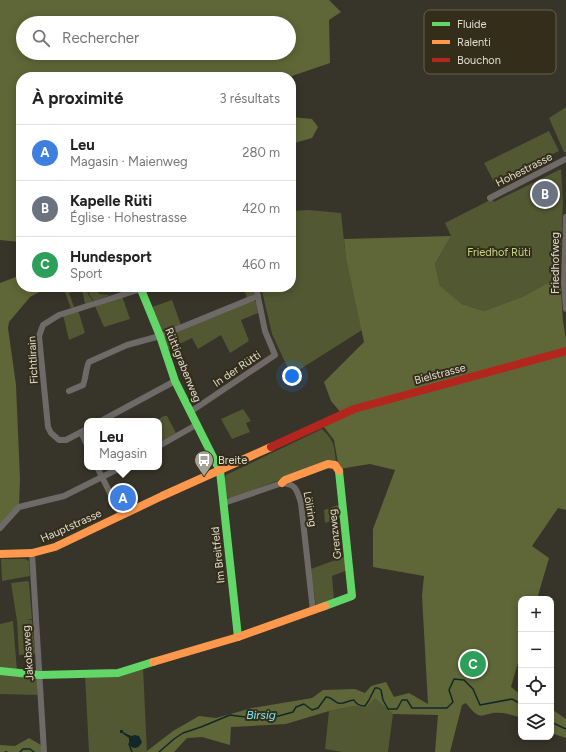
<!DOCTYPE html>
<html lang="fr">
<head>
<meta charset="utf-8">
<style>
  :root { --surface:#fff; --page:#f6f6f6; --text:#222; --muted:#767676; --line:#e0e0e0; --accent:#5d5b56 }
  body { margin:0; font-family:Figtree,sans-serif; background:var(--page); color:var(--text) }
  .controls { position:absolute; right:12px; bottom:12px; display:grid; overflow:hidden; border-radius:8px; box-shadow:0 2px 10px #0003 }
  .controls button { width:36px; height:36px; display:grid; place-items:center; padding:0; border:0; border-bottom:1px solid var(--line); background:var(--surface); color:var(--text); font:20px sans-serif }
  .you { position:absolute; left:292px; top:376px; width:14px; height:14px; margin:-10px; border:3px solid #fff; border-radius:50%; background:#1a73e8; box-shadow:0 0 0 6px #1a73e833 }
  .badge { display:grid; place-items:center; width:26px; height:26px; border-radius:50%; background:var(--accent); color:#fff; font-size:13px; font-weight:700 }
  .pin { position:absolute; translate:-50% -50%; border:2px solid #fff; box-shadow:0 1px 4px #0006 }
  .popup { position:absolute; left:84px; top:418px; width:78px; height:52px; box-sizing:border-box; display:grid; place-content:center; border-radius:8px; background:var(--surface); filter:drop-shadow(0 1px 3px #0005); font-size:13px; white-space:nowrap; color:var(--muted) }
  .popup b { font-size:15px; color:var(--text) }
  .popup::after { content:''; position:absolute; left:50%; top:100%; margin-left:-8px; border:8px solid transparent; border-top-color:var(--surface) }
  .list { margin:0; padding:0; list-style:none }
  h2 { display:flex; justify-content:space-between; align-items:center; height:52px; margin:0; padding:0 16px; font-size:17px }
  h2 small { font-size:13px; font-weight:400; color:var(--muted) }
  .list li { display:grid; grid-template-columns:26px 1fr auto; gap:12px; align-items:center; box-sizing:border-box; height:56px; padding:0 16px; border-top:1px solid var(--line) }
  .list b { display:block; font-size:15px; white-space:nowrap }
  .list p { margin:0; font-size:13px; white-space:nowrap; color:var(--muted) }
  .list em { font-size:13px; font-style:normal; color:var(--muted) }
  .icon { flex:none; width:22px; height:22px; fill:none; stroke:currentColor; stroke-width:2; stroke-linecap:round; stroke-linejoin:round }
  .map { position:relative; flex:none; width:566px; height:752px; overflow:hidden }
  .search { position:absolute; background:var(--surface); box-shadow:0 2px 10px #0003; left:16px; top:16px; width:280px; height:44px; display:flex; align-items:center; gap:10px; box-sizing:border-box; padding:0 14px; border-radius:22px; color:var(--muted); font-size:15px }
  .panel { position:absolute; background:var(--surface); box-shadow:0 2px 10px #0003; left:16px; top:72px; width:280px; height:220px; border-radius:16px }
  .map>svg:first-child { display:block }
</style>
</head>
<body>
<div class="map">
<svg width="566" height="752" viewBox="0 0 566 752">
  <rect width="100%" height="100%" fill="#373429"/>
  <!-- green -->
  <g fill="#515832">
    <polygon points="566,107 566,152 564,152 549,118"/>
    <polygon points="549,131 559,151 494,182 484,163"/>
    <polygon points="561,169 563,201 560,276 524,296 484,311 462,304 440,287 435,264 451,236 445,223 492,199 494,202"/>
    <polygon points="309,210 341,213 346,259 362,330 291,375 272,334 261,287 291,287 291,211"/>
    <polygon points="62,287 86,287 88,294 93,301 85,304 82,289 69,293 74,307 71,308 64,290"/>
    <polygon points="87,287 95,287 99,294 110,295 94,301 89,294"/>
    <polygon points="243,287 254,287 254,294 247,298"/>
    <polygon points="122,296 130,319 104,327 94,304"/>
    <polygon points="172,300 181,325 164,332 160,330 152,307"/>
    <polygon points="251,301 255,301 257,303 258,313 241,320 249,341 230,353 221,335 198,349 192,338 167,350 164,338 167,335"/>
    <polygon points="78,310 85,333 69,340 63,315"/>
    <polygon points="243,409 251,421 246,423 250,432 232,439 221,419"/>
    <polygon points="164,416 167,416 176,433 159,443 159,421 155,421"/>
    <path d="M322 429C334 441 334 444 336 461H329L230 499 226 497 224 479 226 475Z"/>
    <polygon points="341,504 342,517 325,523 324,510"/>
    <polygon points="346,556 348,570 332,576 334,600 316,607 311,569"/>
    <polygon points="1,559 25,559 29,561 30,576 2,581"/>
    <polygon points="27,581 29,582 32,619 26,620 32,620 35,654 19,655 17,621 11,583"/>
    <polygon points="13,621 17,671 0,669 0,624"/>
    <polygon points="143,667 147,752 89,752 85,676"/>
    <polygon points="0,674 37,678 38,695 0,694"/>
    <polygon points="375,697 393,714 388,752 342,752 325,749 329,711 354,706 366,708"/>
  </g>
  <!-- forest -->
  <g fill="#5f6738" fill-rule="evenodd">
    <path d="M0 0H329L341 12 329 20 330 63 289 77H21V259L20 242 0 240ZM23 23H289V53H23Z"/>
    <polygon points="291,117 312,119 318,127 312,138 291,144"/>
    <path d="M451 236 435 264 440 286 462 304 484 311 524 296 560 276 563 321 566 339V510L558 508 532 546 549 558 537 599H521V652L511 687 521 695V719L520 717C514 716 507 713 501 713 481 711 483 725 466 703L462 705 450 752H435L438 715 393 714 375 698 366 708 354 706 329 711 286 724 231 727 230 745 202 737 187 738 174 752H147V751L173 731 199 716 216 718 252 708 312 698 323 690 355 689 365 693 371 686 386 682 394 697 409 693 428 704 422 596 424 576 373 567V529L395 470 370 464 339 469 334 440 321 423 342 414 331 401 324 382 364 342 346 259 344 239Z"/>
    <polygon points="21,275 21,287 49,287 30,297 9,322 8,328 16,385 20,479 19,507 0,528 0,283"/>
    <polygon points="551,709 553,710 566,719 566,738 551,733"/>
    <polygon points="29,738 41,745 44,752 0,752 0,745 15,746"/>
  </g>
  <!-- water -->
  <path fill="#122828" d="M120 730H123V732L131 736 135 735 139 736 142 742C139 749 133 750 129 744V738L122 733H120Z"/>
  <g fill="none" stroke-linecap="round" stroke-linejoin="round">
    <!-- stream -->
    <g stroke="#122828" stroke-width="1.5">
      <polyline points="551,722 566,729"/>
      <polyline points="129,744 132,752"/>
      <polyline points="5,752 7,752"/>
      <polyline points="20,752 23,749 30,749 34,752"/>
      <path d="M159 752 174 739 183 733 201 727 230 715 253 718 275 717 293 712 296 707 304 704 312 710 318 708 326 697C332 697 333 701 338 703 344 705 348 700 354 700 356 704 359 706 365 706L369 700 375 688H378L381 690 383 700 388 709H397L402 700H407L412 708H447L453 702 449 690 454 679 464 680 473 689 480 705 512 699 521 704"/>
    </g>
    <!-- street -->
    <g stroke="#6d6a68" stroke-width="6">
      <polyline points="490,198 566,159"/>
      <polyline points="566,309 564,283 566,217"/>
      <path d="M69 391 83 385C86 378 86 367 89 362L127 345 160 336 258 296"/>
      <polyline points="190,412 275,355 265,331 256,287"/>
      <polyline points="101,421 175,381"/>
      <polyline points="87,429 66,440 59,440 51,433 48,427 39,336 43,325 59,315 147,287"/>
      <polyline points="81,432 87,445"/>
      <polyline points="159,446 196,425"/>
      <polyline points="97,467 121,515"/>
      <path d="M224 503 282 483C297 484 297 491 301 503L313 611"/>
      <polyline points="0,528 19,507 64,496 122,467"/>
      <polyline points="32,553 44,752"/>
    </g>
    <!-- fast -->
    <g stroke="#63d668" stroke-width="8">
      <polyline points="140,287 160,336 175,381 220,471 238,637"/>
      <polyline points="325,606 352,596 339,471"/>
      <polyline points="0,671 39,675 118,673 153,662"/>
    </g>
    <!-- slow -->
    <g stroke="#ff974d" stroke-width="8">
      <polyline points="282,483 285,480 328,464 335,465 339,471"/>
      <polyline points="0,554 32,553 55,547 162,496 271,447"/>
      <polyline points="153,662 238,637 325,606"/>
    </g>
    <!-- jam -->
    <polyline stroke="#b3261e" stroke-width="8" points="271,447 354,409 566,351"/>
  </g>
  <!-- icons -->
  <defs>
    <g id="bus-pin" transform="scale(1)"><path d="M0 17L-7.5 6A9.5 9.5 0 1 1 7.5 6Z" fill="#a5a196" stroke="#332d19"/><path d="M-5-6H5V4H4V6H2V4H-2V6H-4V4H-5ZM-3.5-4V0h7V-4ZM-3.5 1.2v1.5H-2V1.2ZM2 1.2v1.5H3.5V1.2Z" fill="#fff"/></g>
  </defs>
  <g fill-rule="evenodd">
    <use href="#bus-pin" x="204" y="460"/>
  </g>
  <g text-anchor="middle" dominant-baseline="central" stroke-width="4" stroke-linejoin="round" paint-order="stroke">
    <!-- street labels -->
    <g font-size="11" fill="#e0dcd0" stroke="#332d19">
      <text transform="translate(524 170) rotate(-27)">Hohestrasse</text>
      <text transform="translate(555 263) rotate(-90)">Friedhofweg</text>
      <text transform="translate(33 360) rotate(-93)">Fichtlirain</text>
      <text transform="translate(183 365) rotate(68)">Rüttigrabenweg</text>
      <text transform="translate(237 369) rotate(-34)">In der Rütti</text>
      <text transform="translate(440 374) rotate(-15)">Bielstrasse</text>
      <text transform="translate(310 509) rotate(80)">Löliring</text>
      <text transform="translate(71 526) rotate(-24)">Hauptstrasse</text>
      <text transform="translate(335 534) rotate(-96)">Grenzweg</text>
      <text transform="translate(218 555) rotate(-96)">Im Breitfeld</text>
      <text transform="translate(28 653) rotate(-94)">Jakobsweg</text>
    </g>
    <!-- park labels -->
    <g font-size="11" fill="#c7d886" stroke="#332d19">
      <text x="499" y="252">Friedhof Rüti</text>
    </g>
    <!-- poi labels -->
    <g font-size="11" fill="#e0dcd0" stroke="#332d19" text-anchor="start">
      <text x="218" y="460">Breite</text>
    </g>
    <!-- water labels -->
    <g font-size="12" font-style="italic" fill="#75ecf1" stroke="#332d19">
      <text x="261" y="715">Birsig</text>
    </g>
  </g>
  <!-- legend -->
  <rect x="424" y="10" width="132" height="64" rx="6" fill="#332d19" stroke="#676250" stroke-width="1"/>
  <rect x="432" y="22" width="18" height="4" fill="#63d668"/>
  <rect x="432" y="40" width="18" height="4" fill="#ff974d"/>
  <rect x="432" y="58" width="18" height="4" fill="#b3261e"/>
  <g font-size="11" fill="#e0dcd0">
    <text x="457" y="28">Fluide</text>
    <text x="457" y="46">Ralenti</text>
    <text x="457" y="64">Bouchon</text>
  </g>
</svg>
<div class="controls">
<button>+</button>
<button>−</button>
<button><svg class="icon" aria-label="locate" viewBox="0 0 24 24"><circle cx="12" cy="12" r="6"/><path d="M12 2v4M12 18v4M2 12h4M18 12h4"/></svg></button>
<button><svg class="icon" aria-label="layers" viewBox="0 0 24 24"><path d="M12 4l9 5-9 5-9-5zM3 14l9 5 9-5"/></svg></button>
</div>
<div class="you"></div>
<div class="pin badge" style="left:123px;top:498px;background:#3f7fe0">A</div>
<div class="popup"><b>Leu</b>Magasin</div>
<div class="pin badge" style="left:545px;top:194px;background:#6b7280">B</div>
<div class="pin badge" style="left:473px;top:664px;background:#2e9e5b">C</div>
<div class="search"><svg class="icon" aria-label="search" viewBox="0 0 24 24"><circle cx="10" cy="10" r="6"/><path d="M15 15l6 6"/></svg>Rechercher</div>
<section class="panel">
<h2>À proximité<small>3 résultats</small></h2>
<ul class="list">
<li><span class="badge" style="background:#3f7fe0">A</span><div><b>Leu</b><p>Magasin · Maienweg</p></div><em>280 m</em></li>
<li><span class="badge" style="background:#6b7280">B</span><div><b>Kapelle Rüti</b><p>Église · Hohestrasse</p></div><em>420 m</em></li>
<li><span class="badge" style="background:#2e9e5b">C</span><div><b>Hundesport</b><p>Sport</p></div><em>460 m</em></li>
</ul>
</section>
</div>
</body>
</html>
